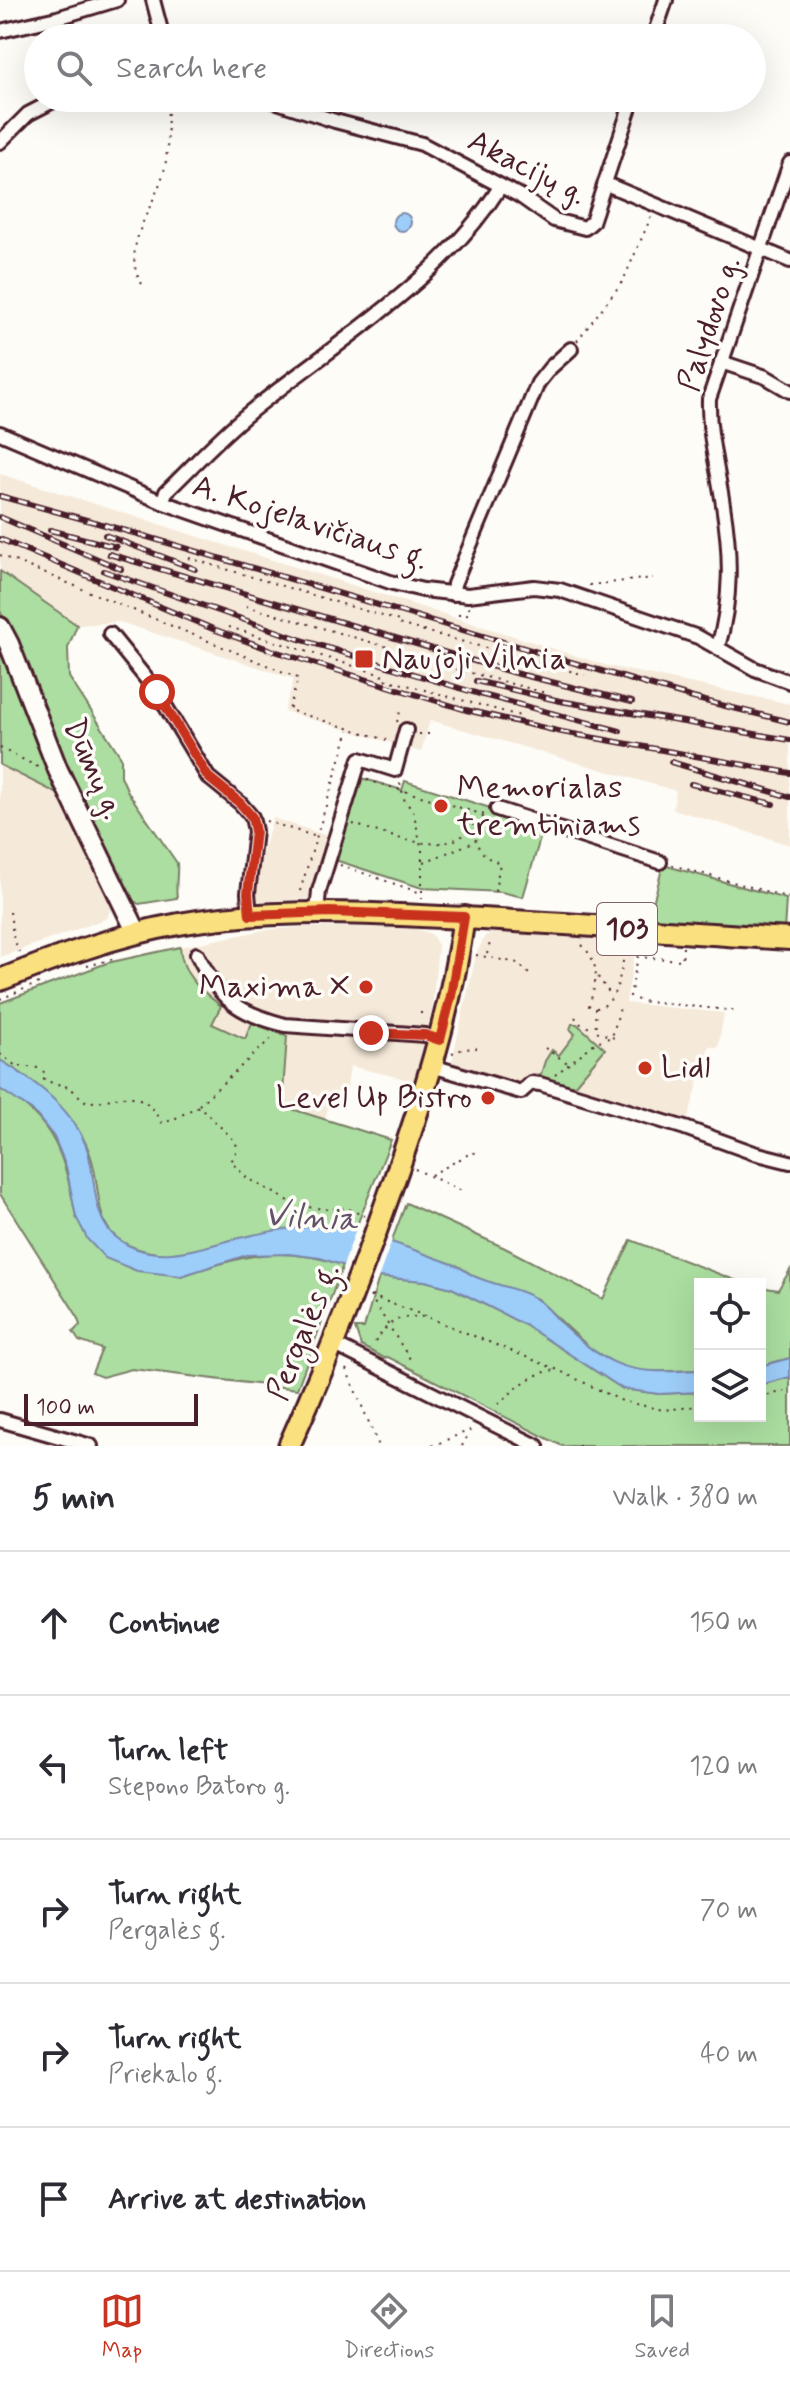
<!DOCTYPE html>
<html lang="en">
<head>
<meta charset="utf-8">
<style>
  :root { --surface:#fff; --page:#f2f2f3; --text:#2b2b33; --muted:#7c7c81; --line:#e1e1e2; --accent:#c8321e }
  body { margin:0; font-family:Mynerve,sans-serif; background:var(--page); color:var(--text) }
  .controls { position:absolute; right:24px; bottom:24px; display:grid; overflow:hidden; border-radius:0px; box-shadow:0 8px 32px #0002 }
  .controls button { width:72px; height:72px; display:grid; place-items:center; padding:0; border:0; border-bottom:2px solid var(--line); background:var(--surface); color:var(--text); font:40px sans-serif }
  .scale { position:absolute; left:24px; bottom:20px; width:174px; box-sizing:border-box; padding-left:8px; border:4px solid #4a1f2b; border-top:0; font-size:22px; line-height:28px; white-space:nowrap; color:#4a1f2b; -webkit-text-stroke:6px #fdfcf7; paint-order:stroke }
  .stop { position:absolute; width:24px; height:24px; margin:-18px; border:6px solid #c8321e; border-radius:50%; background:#fff }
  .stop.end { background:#c8321e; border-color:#fff; box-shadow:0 2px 8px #0008 }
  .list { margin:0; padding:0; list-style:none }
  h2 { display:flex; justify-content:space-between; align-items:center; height:104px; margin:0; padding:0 32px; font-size:34px }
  h2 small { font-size:26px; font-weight:400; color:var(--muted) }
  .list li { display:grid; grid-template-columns:52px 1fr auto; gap:24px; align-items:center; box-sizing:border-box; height:144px; padding:0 32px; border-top:2px solid var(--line) }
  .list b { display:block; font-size:30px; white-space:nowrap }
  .list p { margin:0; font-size:26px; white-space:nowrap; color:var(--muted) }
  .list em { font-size:26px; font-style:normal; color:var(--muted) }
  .icon { flex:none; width:44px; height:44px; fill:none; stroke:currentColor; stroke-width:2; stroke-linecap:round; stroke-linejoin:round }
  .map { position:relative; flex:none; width:790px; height:1446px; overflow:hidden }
  .search { position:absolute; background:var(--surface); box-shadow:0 8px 32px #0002; left:24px; right:24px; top:24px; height:88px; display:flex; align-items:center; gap:20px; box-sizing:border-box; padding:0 28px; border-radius:44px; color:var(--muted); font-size:30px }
  .sheet { height:824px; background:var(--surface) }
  nav { display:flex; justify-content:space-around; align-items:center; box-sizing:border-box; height:112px; border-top:2px solid var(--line); background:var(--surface); font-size:22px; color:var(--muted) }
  nav a { display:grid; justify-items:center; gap:4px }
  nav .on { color:var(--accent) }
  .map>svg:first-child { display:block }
</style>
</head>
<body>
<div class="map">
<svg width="790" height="1446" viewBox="0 0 790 1446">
  <rect width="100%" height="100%" fill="#fdfcf7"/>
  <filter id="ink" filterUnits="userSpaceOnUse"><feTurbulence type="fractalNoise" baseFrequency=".0125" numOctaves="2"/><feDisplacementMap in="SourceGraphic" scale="16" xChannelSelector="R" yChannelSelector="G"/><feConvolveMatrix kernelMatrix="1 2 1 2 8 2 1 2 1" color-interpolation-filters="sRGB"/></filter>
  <g filter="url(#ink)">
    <!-- built -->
    <g fill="#f5e9d9">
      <polygon points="0,474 608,666 790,704 790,845 673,809 676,791 430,720 421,752 284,711 294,679 120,622 77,625 0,571"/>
      <polygon points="0,765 56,793 113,905 107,918 97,922 0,957"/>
      <polygon points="273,818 340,840 324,898 248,902"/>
      <polygon points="307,927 414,928 431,934 438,945 432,1011 414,1081 350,1066 346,1095 330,1098 325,1119 282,1106 287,1036 253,1023 245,1039 211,1024 221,1006 195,987 181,961 180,947 265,930"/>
      <polygon points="496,932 637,940 626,1003 724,1013 718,1048 709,1046 685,1128 540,1084 525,1090 450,1070 476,955 485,936"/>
    </g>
    <!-- green -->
    <g fill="#abdea0" stroke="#7a7e66" stroke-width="2">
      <path d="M0 571 77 625 68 648 69 677 121 757V776L128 792 177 863C178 876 175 885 177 898L139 904 132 900 89 820 18 645 0 611Z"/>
      <polygon points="0,652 7,666 56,793 0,765"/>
      <polygon points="358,777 402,790 405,781 544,825 523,897 501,892 422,888 335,860"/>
      <polygon points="663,865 786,899 784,931 647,926"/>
      <path d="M180 947C182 976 200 989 221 1006L212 1024 245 1039 252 1023 287 1036 282 1106 391 1140 355 1230C314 1223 270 1231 229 1241 208 1246 187 1256 164 1254 76 1244 112 1191 83 1138 64 1103 34 1080 0 1060V1003L107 963Z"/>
      <polygon points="572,1024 577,1024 605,1049 574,1086 540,1077 545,1061 552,1050 559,1055 575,1034 570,1029"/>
      <path d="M0 1089C56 1119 65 1159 76 1217L181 1276C244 1256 277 1244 343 1265L297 1389 132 1369 102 1377 92 1373 102 1349 79 1341 73 1332 80 1325 76 1314 0 1194Z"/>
      <polygon points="406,1203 505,1248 603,1299 631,1240 745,1284 700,1284 700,1370 641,1372 621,1367 591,1349 537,1299 477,1278 458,1266 391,1243"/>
      <polygon points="790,1270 790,1358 760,1366 760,1287 778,1290"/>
      <polygon points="379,1277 425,1281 452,1288 525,1325 623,1389 659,1394 700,1392 700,1416 760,1416 760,1385 790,1377 790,1446 562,1446 388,1357 384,1358 361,1346 355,1328 364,1328"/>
    </g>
    <!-- water -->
    <g fill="#9dcdf9" stroke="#7c87a7" stroke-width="2">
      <circle cx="402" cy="222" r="9"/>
      <path d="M0 1060C34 1081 69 1105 85 1143 98 1173 89 1217 117 1238 150 1264 191 1251 227 1241 264 1232 321 1219 358 1231 390 1241 423 1253 455 1265 463 1268 468 1274 476 1277 494 1285 515 1287 533 1297 545 1303 554 1316 563 1325 613 1372 634 1374 700 1370V1392L659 1394 623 1389 525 1325 452 1288 425 1281 379 1277 320 1258 289 1254 247 1255 181 1276 137 1271 105 1258 88 1240 76 1217 66 1166 54 1137 34 1112 0 1089Z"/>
      <polygon points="790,1358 790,1377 760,1385 760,1366"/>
    </g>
    <!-- pier -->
    <polygon fill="#fdfcf7" points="357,1226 392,1240 377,1281 342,1269"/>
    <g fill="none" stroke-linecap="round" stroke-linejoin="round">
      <!-- street casing -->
      <g stroke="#4a1f2b" stroke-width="18">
        <g id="street">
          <polyline points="153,0 163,38"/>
          <polyline points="0,31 57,18 117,0"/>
          <polyline points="653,38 666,0"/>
          <polyline points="265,98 335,121 422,144 520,196 554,220 585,228 592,222 633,98"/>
          <polyline points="0,142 28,114 59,98"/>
          <polyline points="606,184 790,261"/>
          <polyline points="721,362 766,377 790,391"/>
          <polyline points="0,433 162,502 393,583 423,590 468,595 534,587 560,590 698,637 755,669 790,682"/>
          <path d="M162 502 166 492C193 466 220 436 250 412 334 344 442 280 500 187"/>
          <polyline points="453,594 454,584 538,383 550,368 571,349"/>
          <polyline points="110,634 157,692 208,777 240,803 252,817 255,831 248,893 250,915"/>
          <path d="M718 647C732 599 731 554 723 505 718 469 708 435 709 399L790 163"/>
          <polyline points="497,809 660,862"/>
          <polyline points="317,912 319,891 360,759 395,770 406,730"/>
          <path d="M197 954C220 1000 236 1012 285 1025L425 1035 440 1040"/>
          <polyline points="432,1066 521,1092 531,1083 540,1084 685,1128 754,1153 790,1162"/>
          <polyline points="335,1345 537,1446"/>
          <polyline points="0,1420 91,1446"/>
        </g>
      </g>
      <!-- secondary casing -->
      <g stroke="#4a1f2b" stroke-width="24">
        <polyline id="secondary" points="0,627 9,644 58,770 137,933"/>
      </g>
      <!-- primary casing -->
      <g stroke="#4a1f2b" stroke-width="26">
        <g id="primary">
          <path d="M0 980C58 957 117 935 179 924 259 910 340 912 421 916 544 921 667 932 790 939"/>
          <path d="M289 1446C327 1362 360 1278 390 1192 422 1102 451 1012 464 917"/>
        </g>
      </g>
      <!-- path -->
      <g stroke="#4a1f2b" stroke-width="2" stroke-dasharray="2 6" stroke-linecap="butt">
        <path d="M142 284C118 247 157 205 165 167 169 145 167 120 168 98"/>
        <polyline points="577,341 623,281 651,217"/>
        <polyline points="0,555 298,678 289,710 390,741"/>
        <polyline points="189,558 399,621 398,624 585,675"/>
        <polyline points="589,585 653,578"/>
        <polyline points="246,606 391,648 389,651 546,693"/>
        <polyline points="458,615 469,614 469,606"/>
        <polyline points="229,627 382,675 381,678 520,716"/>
        <polyline points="397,722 400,712"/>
        <polyline points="419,734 434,734"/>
        <polyline points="0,748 42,769"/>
        <polyline points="367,780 488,816"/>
        <polyline points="400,783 405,802 413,810 422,850 422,899"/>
        <polyline points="483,816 475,842 486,857 500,863 494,897"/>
        <polyline points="266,821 317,837"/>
        <path d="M353 824C387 834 452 863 475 822L481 823"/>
        <polyline points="424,862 474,842"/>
        <polyline points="340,865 421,893"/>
        <polyline points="672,865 790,898"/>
        <polyline points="300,891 349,730"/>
        <polyline points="10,912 13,936 19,952"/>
        <path d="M582 945C602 966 596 982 589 1006L595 1008 596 1031 614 1038"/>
        <polyline points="683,947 682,960 638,957 630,996 640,1001 738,1011"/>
        <polyline points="487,954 491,939"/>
        <polyline points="476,955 518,963 529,974"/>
        <polyline points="87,966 117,958"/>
        <polyline points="598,977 611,995"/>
        <polyline points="0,999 39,983"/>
        <path d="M596 1008C618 1006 620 971 625 953"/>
        <polyline points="420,1013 426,1013"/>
        <polyline points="575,1017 579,1023 594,1030"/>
        <polyline points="545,1048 569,1064"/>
        <polyline points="452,1053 463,1049 477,1048"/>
        <path d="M0 1054 16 1066 39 1068 45 1073 44 1080C53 1084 63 1084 71 1089 77 1093 81 1099 87 1102 111 1103 130 1087 150 1106 155 1111 158 1118 162 1123 176 1120 185 1112 199 1106L236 1142 237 1150 231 1162 247 1178 298 1206 325 1209 346 1208 365 1216"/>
        <polyline points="555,1075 596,1042 612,1037 620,1008"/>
        <polyline points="199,1105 274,1036"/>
        <polyline points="415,1169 462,1191"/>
        <polyline points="431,1175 469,1154 479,1152"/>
        <polyline points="370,1296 410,1359"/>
        <polyline points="371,1296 425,1316"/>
        <path d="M375 1342C391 1318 399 1316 427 1317L558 1370 622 1401 663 1410 700 1406"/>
        <polyline points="346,1369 379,1446"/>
        <polyline points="760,1397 790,1390"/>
        <path d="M498 1404C517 1388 531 1372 557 1370"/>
        <polyline points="432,1446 470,1430"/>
        <polyline points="462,1446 470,1431"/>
        <polyline points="578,1446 581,1446"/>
      </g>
      <!-- street -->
      <use href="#street" stroke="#fdfcf7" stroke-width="12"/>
      <!-- secondary -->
      <use href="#secondary" stroke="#fdfcf7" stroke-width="18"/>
      <!-- primary -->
      <use href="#primary" stroke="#fbe080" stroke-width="20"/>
      <!-- rail casing -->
      <g stroke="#4a1f2b" stroke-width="6">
        <g id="rail">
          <polyline points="0,496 141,535 693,698 790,722"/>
          <polyline points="0,517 121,569"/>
          <polyline points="50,530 116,547"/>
          <polyline points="105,535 195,569"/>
          <polyline points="0,539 213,629 274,651 466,710 562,732 790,773"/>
          <polyline points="109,554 515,673 632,702"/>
          <polyline points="104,571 299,639 479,694 620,731"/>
          <polyline points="476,681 560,701 790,740"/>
          <polyline points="671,762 790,797"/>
          <polyline points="691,784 773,804"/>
        </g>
      </g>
      <!-- rail -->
      <use href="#rail" stroke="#fdfcf7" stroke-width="3" stroke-dasharray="9" stroke-linecap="butt"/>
    </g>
  </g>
  <g fill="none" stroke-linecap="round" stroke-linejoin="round" filter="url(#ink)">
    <!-- route -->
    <polyline stroke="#c8321e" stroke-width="10" points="157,692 208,777 240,803 252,817 255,831 248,893 250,915 330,912 464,917 451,996 440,1040 425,1035 371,1033"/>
  </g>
  <!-- markers -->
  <g fill="#c8321e" stroke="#fdfcf7" stroke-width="3">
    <rect x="354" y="649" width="20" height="20" rx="4"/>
    <circle cx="441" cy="806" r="8"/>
    <circle cx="366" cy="987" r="8"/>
    <circle cx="645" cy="1068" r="8"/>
    <circle cx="488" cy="1098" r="8"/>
  </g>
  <g text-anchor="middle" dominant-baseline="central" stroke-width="7" stroke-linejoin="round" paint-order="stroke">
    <!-- shield labels -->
    <rect fill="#fdfcf7" stroke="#806168" stroke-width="2" x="597" y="903" width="60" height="52" rx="6"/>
    <g font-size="30" font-weight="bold" fill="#4a1f2b">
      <text x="627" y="929">103</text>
    </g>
    <!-- street labels -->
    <g font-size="32" fill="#4a1f2b" stroke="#fdfcf7">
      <text transform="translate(527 168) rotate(27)">Akacijų g.</text>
      <text transform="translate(710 324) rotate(-72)">Palydovo g.</text>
      <text transform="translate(310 523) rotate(18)">A. Kojelavičiaus g.</text>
      <text transform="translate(93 769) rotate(66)">Dūmų g.</text>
      <text transform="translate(304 1332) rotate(-68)">Pergalės g.</text>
    </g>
    <!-- poi labels -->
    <g font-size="32" fill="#4a1f2b" stroke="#fdfcf7" text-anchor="start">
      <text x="382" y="659">Naujoji Vilnia</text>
      <text x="457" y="788">Memorialas<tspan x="457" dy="37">tremtiniams</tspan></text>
      <text x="350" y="987" text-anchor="end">Maxima X</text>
      <text x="661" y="1068">Lidl</text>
      <text x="472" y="1098" text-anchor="end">Level Up Bistro</text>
    </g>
    <!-- water labels -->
    <g font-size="34" font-style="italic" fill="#635369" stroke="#fdfcf7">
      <text transform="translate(311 1218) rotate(3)">Vilnia</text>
    </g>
  </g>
</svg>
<div class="controls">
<button><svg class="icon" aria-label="locate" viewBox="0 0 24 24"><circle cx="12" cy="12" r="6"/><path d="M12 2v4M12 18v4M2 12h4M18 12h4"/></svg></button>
<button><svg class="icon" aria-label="layers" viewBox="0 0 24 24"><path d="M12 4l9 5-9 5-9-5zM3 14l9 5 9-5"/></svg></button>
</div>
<div class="scale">100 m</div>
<div class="stop" style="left:157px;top:692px"></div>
<div class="stop end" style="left:371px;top:1033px"></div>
<div class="search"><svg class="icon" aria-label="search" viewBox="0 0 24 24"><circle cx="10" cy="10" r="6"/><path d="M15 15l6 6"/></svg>Search here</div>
</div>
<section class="sheet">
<h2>5 min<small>Walk · 380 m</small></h2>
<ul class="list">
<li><svg class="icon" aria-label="ahead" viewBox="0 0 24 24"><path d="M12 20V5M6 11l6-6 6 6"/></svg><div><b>Continue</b></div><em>150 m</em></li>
<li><svg class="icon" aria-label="left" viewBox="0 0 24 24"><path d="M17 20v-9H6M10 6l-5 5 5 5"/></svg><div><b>Turn left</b><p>Stepono Batoro g.</p></div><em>120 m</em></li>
<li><svg class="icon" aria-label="right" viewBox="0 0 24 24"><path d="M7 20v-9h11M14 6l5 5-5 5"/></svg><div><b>Turn right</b><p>Pergalės g.</p></div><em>70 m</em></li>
<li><svg class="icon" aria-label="right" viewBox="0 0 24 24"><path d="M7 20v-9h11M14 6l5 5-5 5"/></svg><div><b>Turn right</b><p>Priekalo g.</p></div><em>40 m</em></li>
<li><svg class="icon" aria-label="arrive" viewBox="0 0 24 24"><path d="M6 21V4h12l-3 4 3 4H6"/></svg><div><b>Arrive at destination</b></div></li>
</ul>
</section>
<nav>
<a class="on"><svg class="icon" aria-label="map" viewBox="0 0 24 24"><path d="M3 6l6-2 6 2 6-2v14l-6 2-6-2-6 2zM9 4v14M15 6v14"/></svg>Map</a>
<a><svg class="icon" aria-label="directions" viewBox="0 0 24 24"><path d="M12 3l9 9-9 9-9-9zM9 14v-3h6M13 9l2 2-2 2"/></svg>Directions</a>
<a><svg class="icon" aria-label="saved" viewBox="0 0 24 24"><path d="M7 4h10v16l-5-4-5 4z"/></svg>Saved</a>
</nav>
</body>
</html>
